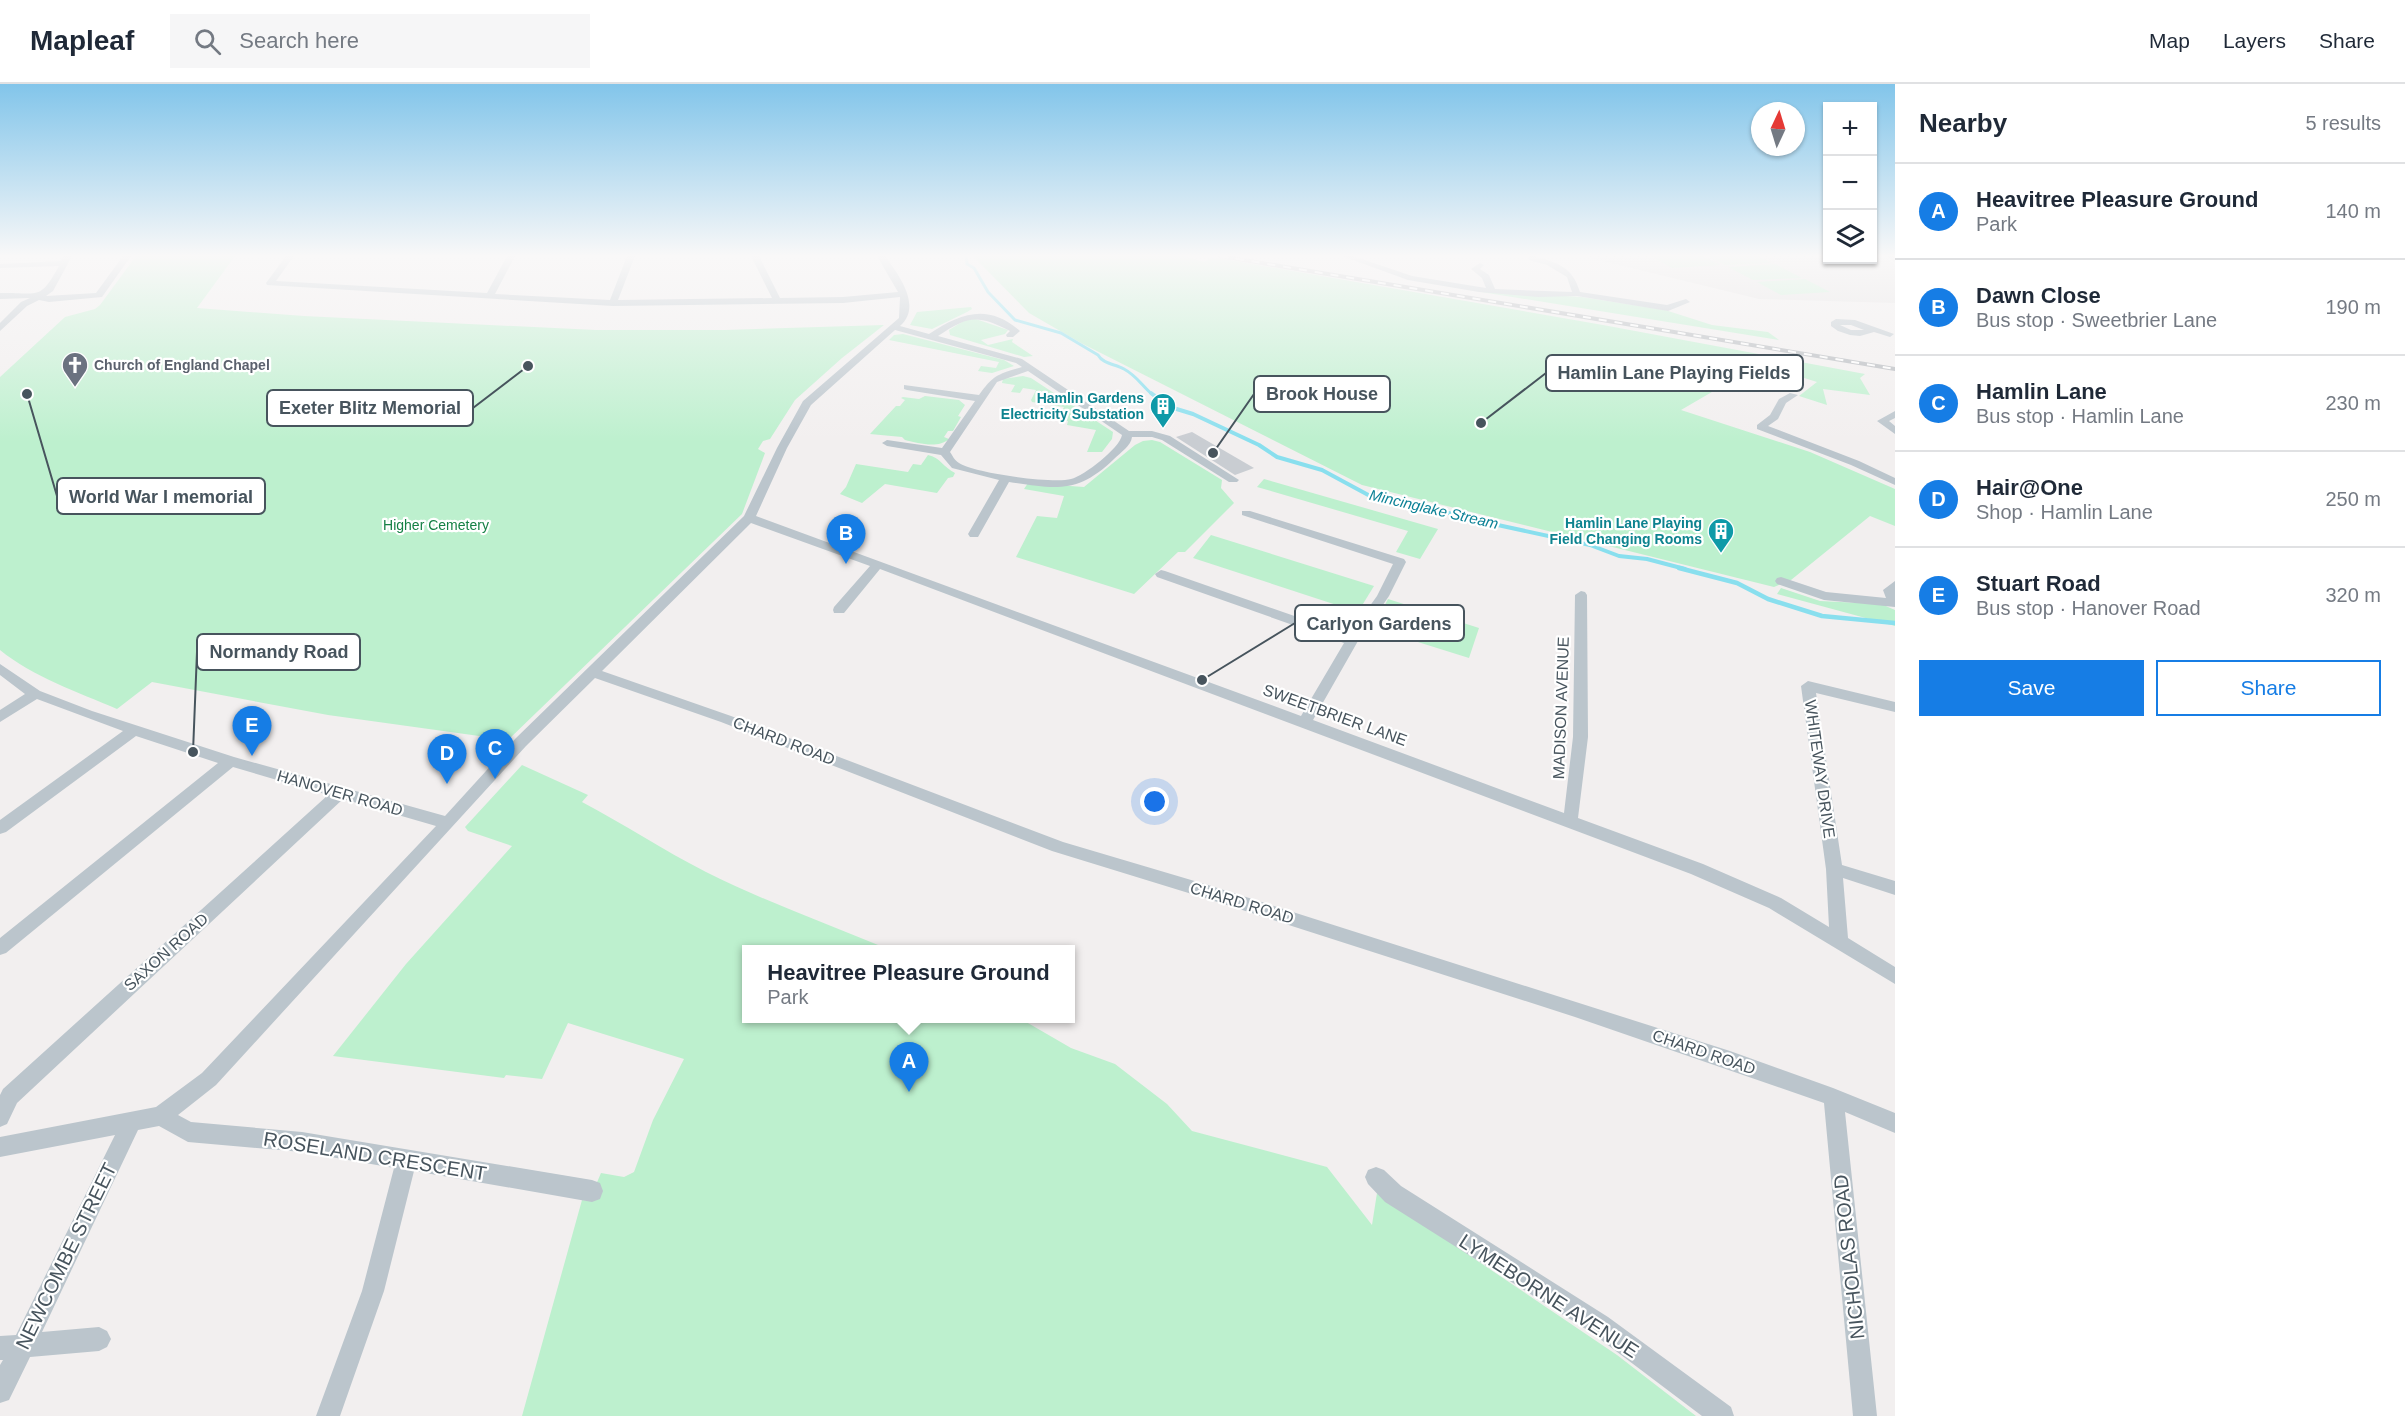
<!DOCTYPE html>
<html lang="en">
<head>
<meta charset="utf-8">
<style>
  :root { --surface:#fff; --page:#f6f6f7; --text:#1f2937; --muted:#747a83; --line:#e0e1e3; --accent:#167de5 }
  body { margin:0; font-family:Helvetica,sans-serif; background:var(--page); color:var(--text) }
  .controls { position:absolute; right:18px; top:18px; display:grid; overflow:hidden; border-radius:0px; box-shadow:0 2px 4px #0004 }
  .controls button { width:54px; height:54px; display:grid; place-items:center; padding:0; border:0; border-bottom:2px solid var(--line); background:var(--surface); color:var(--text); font:30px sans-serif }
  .compass { position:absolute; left:1751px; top:18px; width:54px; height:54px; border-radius:50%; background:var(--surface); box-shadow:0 2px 4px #0004; rotate:4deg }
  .you { position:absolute; left:1155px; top:718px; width:21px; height:21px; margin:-15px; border:4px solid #fff; border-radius:50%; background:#1a73e8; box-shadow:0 0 0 9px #1a73e833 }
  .badge { display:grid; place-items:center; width:39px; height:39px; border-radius:50%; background:var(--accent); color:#fff; font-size:20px; font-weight:700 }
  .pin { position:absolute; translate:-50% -50px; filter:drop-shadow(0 2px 3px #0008) }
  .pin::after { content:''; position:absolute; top:32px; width:21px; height:18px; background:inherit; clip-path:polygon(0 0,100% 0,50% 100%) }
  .popup { position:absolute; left:742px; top:861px; width:333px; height:78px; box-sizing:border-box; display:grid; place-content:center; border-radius:0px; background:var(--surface); filter:drop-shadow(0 2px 4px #0005); font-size:20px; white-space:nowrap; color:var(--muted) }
  .popup b { font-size:22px; color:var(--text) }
  .popup::after { content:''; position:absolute; left:50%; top:100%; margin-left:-12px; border:12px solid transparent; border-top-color:var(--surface) }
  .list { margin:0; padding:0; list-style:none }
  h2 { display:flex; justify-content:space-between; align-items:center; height:78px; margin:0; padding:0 24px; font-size:26px }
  h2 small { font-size:20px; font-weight:400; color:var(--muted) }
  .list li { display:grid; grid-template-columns:39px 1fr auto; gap:18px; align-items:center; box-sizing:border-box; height:96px; padding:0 24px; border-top:2px solid var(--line) }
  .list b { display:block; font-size:22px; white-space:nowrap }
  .list p { margin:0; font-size:20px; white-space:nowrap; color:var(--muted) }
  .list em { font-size:20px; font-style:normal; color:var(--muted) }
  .actions { display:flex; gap:12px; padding:18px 24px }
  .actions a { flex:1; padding:14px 0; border:2px solid var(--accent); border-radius:0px; text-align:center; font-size:21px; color:var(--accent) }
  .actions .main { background:var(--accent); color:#fff }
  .icon { flex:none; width:33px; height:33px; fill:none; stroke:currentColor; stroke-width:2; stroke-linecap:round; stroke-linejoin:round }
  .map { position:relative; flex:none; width:1895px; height:1332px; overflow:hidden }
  header { display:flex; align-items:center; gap:36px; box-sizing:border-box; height:84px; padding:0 30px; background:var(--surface); border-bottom:2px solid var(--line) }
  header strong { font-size:28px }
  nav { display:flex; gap:33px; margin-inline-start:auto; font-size:21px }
  .search { width:420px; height:54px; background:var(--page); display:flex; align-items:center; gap:15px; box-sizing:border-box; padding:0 21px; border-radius:0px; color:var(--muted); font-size:22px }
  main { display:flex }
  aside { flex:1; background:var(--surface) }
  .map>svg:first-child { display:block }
</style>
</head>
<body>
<header>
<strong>Mapleaf</strong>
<div class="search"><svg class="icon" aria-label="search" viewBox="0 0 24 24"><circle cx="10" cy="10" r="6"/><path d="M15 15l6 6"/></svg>Search here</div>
<nav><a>Map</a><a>Layers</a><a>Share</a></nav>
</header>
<main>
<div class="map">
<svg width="1895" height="1332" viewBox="0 0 1895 1332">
  <rect width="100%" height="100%" fill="#f2efef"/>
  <!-- education -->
  <polygon fill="#e3e0e1" points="1582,172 1827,172 1828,176 1872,176 1873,172 1882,172 1895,180 1895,219 1759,215"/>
  <!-- green -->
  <g fill="#bdf0ce">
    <path d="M136 172H235L197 224 304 232 596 246H725L884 241 842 274 795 316 770 355 763 357 758 365 765 369 742 430 508 656 328 631 152 598 117 625C78 608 33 593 0 566V293L65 233 95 225 100 221Z"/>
    <polygon points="973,172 1184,172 1204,178 1212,173 1603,241 1865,290 1860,294 1870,311 1823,305 1827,321 1799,312 1817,298 1760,280 1681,326 1810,368 1895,405 1895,442 1870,432 1791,496 1774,503 1362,401 1081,259 1029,229"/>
    <polygon points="1651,172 1703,172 1720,181 1672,184"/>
    <polygon points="1708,172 1758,172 1772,179 1725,181"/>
    <polygon points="1775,180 1802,194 1753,196 1728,183"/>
    <polygon points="1805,195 1830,208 1781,211 1757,198"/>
    <polygon points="1469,206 1582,213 1665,226 1712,241 1768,248 1779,256"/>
    <polygon points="971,223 972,225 967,228 932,245 910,241 917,228"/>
    <polygon points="970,233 1008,246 1005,250 981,256 988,261 1013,255 1012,258 1033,272 1024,273 950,251 949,246"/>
    <polygon points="903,250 1004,276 1014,282 992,289 978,287 981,282 996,284 999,278 889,256 894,251"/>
    <polygon points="1023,292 1031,294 1113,348 1112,355 1102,368 1087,368 1096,346 1067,341 1068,337 1057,336 1064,323 1032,318 1031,316 1036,306 1023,304 1020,309 1011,308 1015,301 1002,299 1003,295"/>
    <path d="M925 312 959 316 965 321 958 332 961 333 953 347H948L944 353 949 355C938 365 918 359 905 356L902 353 870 350 896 322H900L905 316 901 314 903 313 919 315Z"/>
    <polygon points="1152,356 1160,358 1222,396 1221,404 1234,419 1185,468 1178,468 1134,510 1016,473 1037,432 1057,434 1064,412 1024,405 1028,399 1084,403 1135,361 1143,357"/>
    <path d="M928 371C940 373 944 384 955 389L953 393 948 394 937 409 885 400 862 419 840 410 846 403 856 380 908 388 913 380 921 381Z"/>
    <polygon points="1264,395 1438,445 1420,475 1396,468 1408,447 1257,403"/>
    <polygon points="1211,451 1374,502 1358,528 1193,474"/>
    <polygon points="1781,504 1820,517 1881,520 1895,526 1895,542 1777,510"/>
    <polygon points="1388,515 1479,544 1469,574 1373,544"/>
    <path d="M522 681 588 711 582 718C624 740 663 766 706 788 764 817 827 840 888 865L747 866V934L1021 935 1071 964 1115 980 1167 1020 1192 1047 1327 1083 1372 1141 1377 1109 1617 1271 1696 1332H522L582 1116 589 1117 601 1089 624 1093 634 1088 653 1036 684 975 568 939 542 995 506 991 504 994 333 972 406 880 512 762 468 747 465 743Z"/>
  </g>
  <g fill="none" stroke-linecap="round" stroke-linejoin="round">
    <!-- stream-far2 -->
    <path stroke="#89dfee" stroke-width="3" d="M966 172 967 180 974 184 988 208 1015 236 1061 249 1098 271C1103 280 1115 280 1124 285 1137 292 1142 302 1153 311"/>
    <!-- stream-far1 -->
    <polyline stroke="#89dfee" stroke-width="4" points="1151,309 1170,323 1193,330 1259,361 1277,373 1322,386 1372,413 1413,419 1470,435 1590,461 1619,472 1647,475 1685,485"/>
    <!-- stream -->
    <polyline stroke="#89dfee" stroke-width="4.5" points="1679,484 1737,499 1768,515 1822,532 1895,539"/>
  </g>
  <!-- building -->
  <polygon fill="#c9cdd2" points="1192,348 1254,384 1235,391 1176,353"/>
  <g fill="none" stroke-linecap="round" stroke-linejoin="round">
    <!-- minor -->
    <g fill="#bbc5cc" fill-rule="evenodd">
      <path d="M64 172H72L53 207 46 212 96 209 123 172H131L102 213 49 218 39 216 27 222 0 247V239L21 218 30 214 0 215V209C39 208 39 218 59 182L0 184V180L61 177Z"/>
      <path d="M286 172H294L276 197 487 209 507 172H515L495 210 610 216 627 172H635L618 216 772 214 751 172H759L780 214 843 213 898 208 877 172H885C898 190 923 222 900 242L929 250C961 229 988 219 1020 247L1013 253H1007L1006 251 1010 247C977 230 968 232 938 252L1022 275 1129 347H1152L1170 352 1239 396 1237 398H1229L1162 356 1152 353H1132C1131 362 1121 368 1114 375 1078 410 1056 405 1009 398L978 453H970L968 450 999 396 952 384 941 371 887 362 882 359 887 356 942 364 975 317 907 306 904 305V301L979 311C993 291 998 290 1022 283L1016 279 895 246 811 321 787 364 756 432 1301 632 1344 559 1157 493 1155 490 1161 486 1165 487 1349 551 1377 512 1393 480 1242 431V427H1250L1404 475 1406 478 1389 512 1358 557 1313 636 1564 729 1573 653 1575 511 1581 507 1585 508 1587 511 1588 653 1578 734 1703 780 1781 814 1829 843 1826 785 1801 602 1808 597 1895 618V628L1816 609 1842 781 1895 797V811L1843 794 1848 854 1895 883V900L1769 824 1691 790 880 485 844 529H834L833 526 834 523 870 482 751 439 602 587 731 632 1063 758 1208 801 1730 967 1833 1004 1895 1029V1049L1845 1028 1877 1332H1853L1824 1019 1575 933 1208 815 1052 767 721 638 595 594 526 662 216 1001 178 1031 191 1038 302 1048 592 1096 600 1099 603 1107 600 1115 592 1118 414 1087 384 1207 340 1332H316L362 1207 394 1084 302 1068 188 1058 159 1042 138 1046 42 1248 99 1243 107 1247 111 1255 107 1263 99 1267 30 1273 9 1316 0 1319V1281L3 1276H0V1252L16 1251 115 1051 0 1073V1053L156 1023 202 989 436 742 343 715 17 1019 7 1040 0 1043V1011L3 1005 328 711 233 683 6 869 0 871V854L218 679 136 652 6 748 0 750V736L123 647 37 615 0 638V626L25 610 0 591V580L40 607 92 627 234 673 445 732 516 654 744 432 777 364 803 317 899 234 900 213 843 219 613 222 267 201 266 199ZM1028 287 1122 351C1120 364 1084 392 1071 395 1053 400 974 389 959 379 954 376 953 372 950 368L997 298Z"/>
      <path d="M1342 172H1353L1412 192 1486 204 1482 194 1471 185 1480 179 1484 181 1480 185 1489 191 1495 205 1572 208 1567 193 1547 181 1529 176V172H1533C1558 179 1572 182 1580 208L1667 221 1686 215 1690 218 1668 227 1577 212 1538 213 1479 208 1408 196Z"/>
      <polygon points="1885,172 1894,172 1895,178"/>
      <path d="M1836 235 1855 236 1894 250 1890 253 1874 248 1860 252 1850 251 1838 247 1831 242V238ZM1840 241H1851L1864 246H1851Z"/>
      <polygon points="1790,309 1798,311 1786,319 1778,335 1768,342 1859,377 1895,394 1895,401 1851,381 1757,345 1757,341 1770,331 1779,315"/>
      <polygon points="1895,327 1895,334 1889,337 1895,342 1895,350 1877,337"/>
      <polygon points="1781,493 1826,508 1886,514 1883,506 1895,497 1895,523 1824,516 1777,500 1775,497 1777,494"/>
      <polygon points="1376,1083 1384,1086 1401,1102 1608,1233 1731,1323 1734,1332 1702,1332 1592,1249 1385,1118 1368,1100 1365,1093 1368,1086"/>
    </g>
    <!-- rail casing -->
    <g stroke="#b1b5ba" stroke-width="4">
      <polyline id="rail" points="1220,172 1895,285"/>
    </g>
    <!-- rail -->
    <use href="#rail" stroke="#fff" stroke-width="2" stroke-dasharray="8" stroke-linecap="butt"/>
  </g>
  <!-- sky -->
  <linearGradient id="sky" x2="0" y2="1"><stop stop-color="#82c5ea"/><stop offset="0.48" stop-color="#f9f8f8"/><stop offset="1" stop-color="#f9f8f8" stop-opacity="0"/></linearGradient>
  <rect width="1895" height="358" fill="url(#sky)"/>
  <!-- icons -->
  <defs>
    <g id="church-pin" transform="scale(1.35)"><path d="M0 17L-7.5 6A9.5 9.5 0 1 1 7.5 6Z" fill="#6b7280" stroke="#fff"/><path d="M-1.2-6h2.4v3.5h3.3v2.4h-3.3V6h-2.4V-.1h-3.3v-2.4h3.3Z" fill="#fff"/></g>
    <g id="building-pin" transform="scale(1.35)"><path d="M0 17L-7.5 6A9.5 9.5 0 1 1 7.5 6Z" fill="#0f9aa8" stroke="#fff"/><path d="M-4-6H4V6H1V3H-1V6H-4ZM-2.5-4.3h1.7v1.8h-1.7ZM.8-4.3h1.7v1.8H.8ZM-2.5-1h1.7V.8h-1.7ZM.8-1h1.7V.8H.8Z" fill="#fff"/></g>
  </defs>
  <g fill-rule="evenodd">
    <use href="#church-pin" x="75" y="281"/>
    <use href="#building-pin" x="1163" y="322"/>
    <use href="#building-pin" x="1721" y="447"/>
  </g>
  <g text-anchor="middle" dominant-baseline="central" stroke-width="4.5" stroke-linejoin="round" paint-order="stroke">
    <!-- far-worship labels -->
    <g font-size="14" font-weight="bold" fill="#5b616d" stroke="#fff" text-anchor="start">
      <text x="94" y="281">Church of England Chapel</text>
    </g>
    <!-- far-culture labels -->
    <g font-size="14" font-weight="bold" fill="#0d838f" stroke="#fff" text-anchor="end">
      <text x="1144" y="314">Hamlin Gardens<tspan x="1144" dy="16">Electricity Substation</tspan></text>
      <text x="1702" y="439">Hamlin Lane Playing<tspan x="1702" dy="16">Field Changing Rooms</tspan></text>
    </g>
    <!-- far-park labels -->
    <g font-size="14" fill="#158145" stroke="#fff">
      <text x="436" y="441">Higher Cemetery</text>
    </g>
    <!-- far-water labels -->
    <g font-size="15" font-style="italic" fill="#0b8196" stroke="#fff">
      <text transform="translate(1434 425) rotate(13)">Mincinglake Stream</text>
    </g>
    <!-- street labels -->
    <g font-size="16" fill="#47545d" stroke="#fff">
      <text transform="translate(1561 624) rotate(-88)">MADISON AVENUE</text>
      <text transform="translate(1335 631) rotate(20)">SWEETBRIER LANE</text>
      <text transform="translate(784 657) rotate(21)">CHARD ROAD</text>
      <text transform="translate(1820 685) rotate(82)">WHITEWAY DRIVE</text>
      <text transform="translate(340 709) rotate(16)">HANOVER ROAD</text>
      <text transform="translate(1242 819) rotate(17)">CHARD ROAD</text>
      <text transform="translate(166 868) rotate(-42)">SAXON ROAD</text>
      <text transform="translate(1704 968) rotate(19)">CHARD ROAD</text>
    </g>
    <!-- near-street labels -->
    <g font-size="20" fill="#47545d" stroke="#fff">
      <text transform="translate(375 1072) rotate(9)">ROSELAND CRESCENT</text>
      <text transform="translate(66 1172) rotate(-64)">NEWCOMBE STREET</text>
      <text transform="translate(1849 1173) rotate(-96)">NICHOLAS ROAD</text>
      <text transform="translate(1549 1212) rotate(33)">LYMEBORNE AVENUE</text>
    </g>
  </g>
  <!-- callouts -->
  <path fill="none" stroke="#47545d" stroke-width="2" d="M1481 339L1546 289M1213 369L1254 310M528 282L473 324M27 310L57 412M1202 596L1295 539M193 668L197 568"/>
  <g fill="#47545d" stroke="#fff" stroke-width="2">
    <circle cx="1481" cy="339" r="6"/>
    <circle cx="1213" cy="369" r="6"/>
    <circle cx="528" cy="282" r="6"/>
    <circle cx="27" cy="310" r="6"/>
    <circle cx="1202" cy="596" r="6"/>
    <circle cx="193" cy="668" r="6"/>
  </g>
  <g fill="#fff" stroke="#47545d" stroke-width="2">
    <rect x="1546" y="271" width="257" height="36" rx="6"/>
    <rect x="1254" y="292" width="136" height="36" rx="6"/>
    <rect x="267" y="306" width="206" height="36" rx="6"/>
    <rect x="57" y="394" width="208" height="36" rx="6"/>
    <rect x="1295" y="521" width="169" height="36" rx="6"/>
    <rect x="197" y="550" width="163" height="36" rx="6"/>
  </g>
  <g font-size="18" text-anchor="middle" font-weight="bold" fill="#47545d">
    <text x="1674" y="295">Hamlin Lane Playing Fields</text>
    <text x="1322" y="316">Brook House</text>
    <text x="370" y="330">Exeter Blitz Memorial</text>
    <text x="161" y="419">World War I memorial</text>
    <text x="1379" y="546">Carlyon Gardens</text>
    <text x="279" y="574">Normandy Road</text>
  </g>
</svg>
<div class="controls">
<button>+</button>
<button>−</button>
<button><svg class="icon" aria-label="layers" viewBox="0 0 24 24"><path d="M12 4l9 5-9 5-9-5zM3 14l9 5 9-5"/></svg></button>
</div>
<svg class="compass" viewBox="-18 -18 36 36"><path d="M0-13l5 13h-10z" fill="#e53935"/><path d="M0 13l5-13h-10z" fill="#747a83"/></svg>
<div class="you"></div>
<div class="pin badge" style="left:909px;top:1008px">A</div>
<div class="popup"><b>Heavitree Pleasure Ground</b>Park</div>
<div class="pin badge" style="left:846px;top:480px">B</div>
<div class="pin badge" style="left:495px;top:695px">C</div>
<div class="pin badge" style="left:447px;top:700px">D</div>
<div class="pin badge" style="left:252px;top:672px">E</div>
</div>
<aside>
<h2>Nearby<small>5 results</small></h2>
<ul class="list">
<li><span class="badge">A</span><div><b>Heavitree Pleasure Ground</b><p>Park</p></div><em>140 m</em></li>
<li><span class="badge">B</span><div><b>Dawn Close</b><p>Bus stop · Sweetbrier Lane</p></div><em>190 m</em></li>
<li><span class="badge">C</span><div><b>Hamlin Lane</b><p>Bus stop · Hamlin Lane</p></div><em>230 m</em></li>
<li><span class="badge">D</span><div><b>Hair@One</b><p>Shop · Hamlin Lane</p></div><em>250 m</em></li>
<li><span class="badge">E</span><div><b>Stuart Road</b><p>Bus stop · Hanover Road</p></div><em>320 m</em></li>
</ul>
<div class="actions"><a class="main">Save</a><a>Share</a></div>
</aside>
</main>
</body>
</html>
